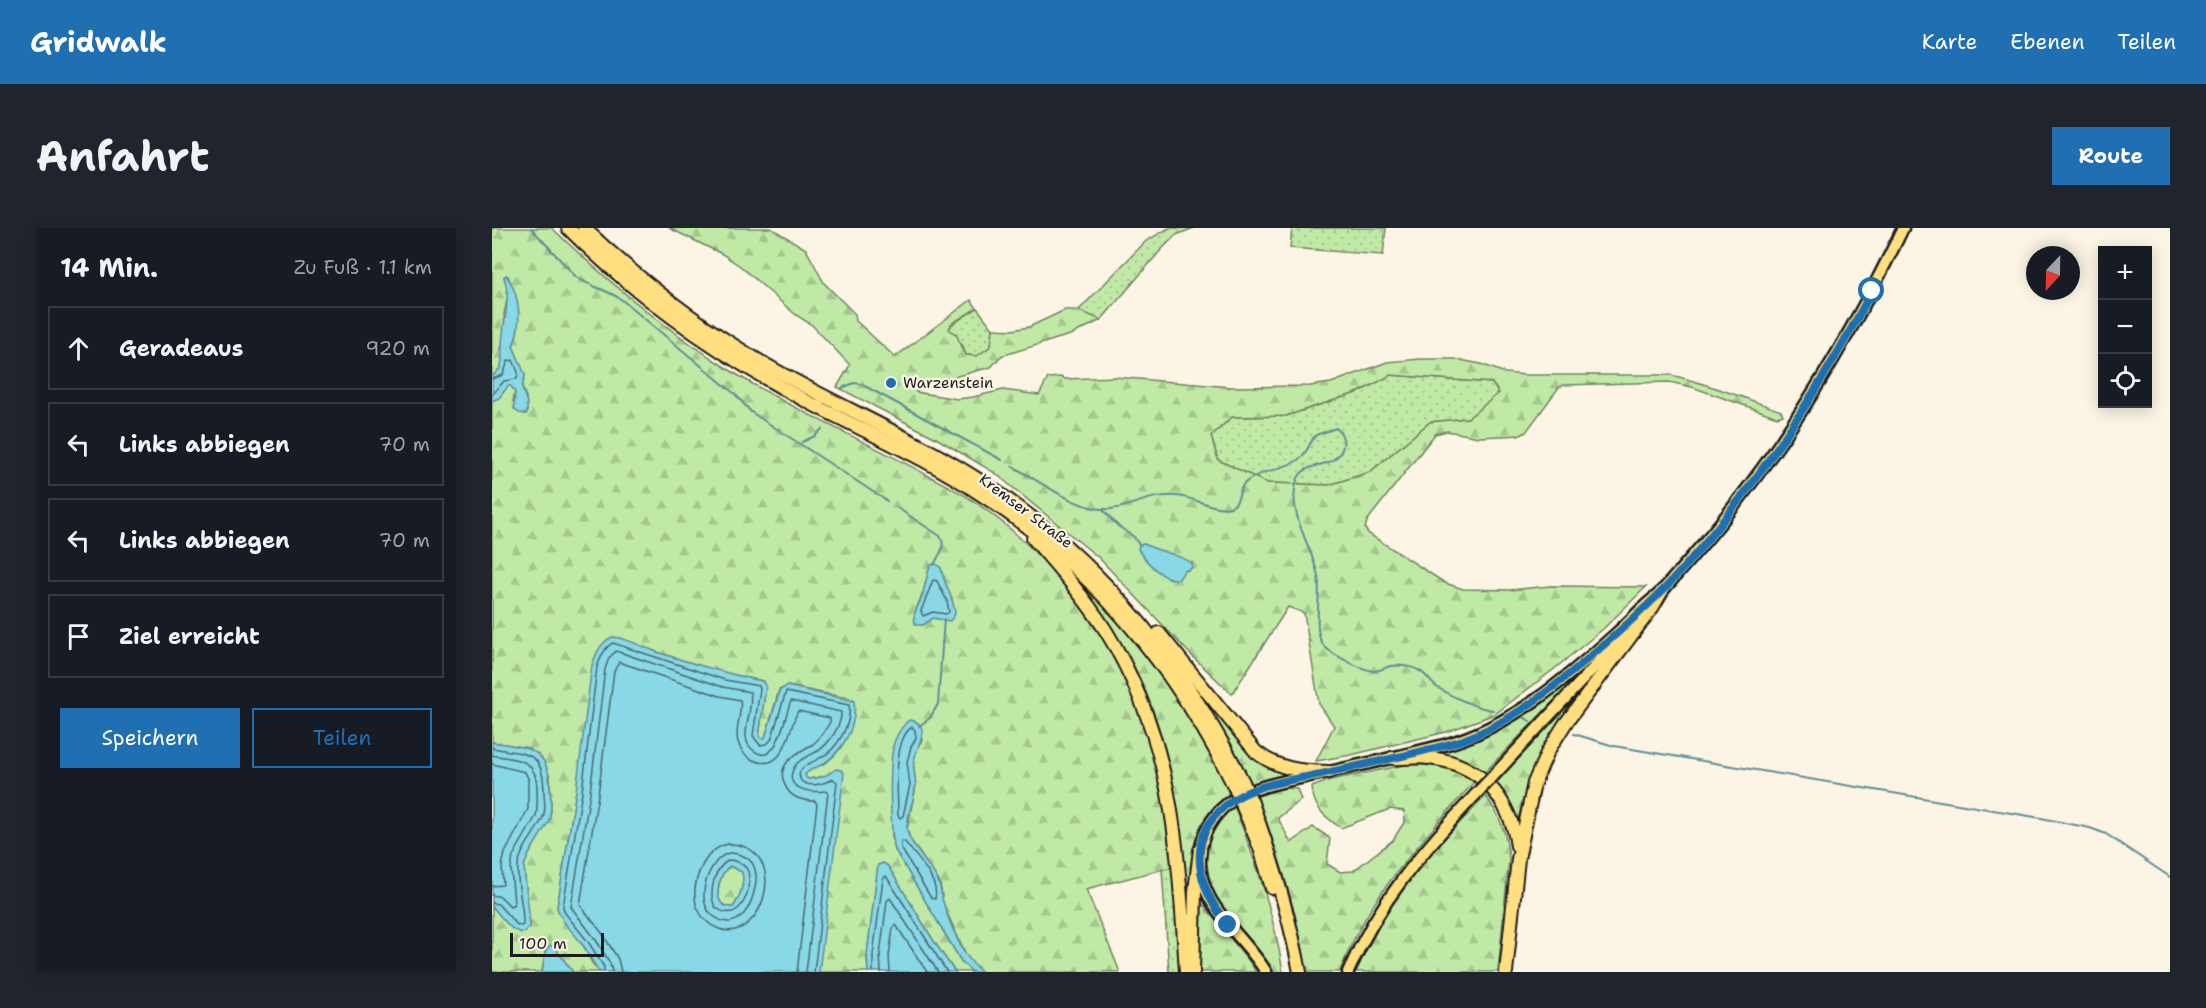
<!DOCTYPE html>
<html lang="de">
<head>
<meta charset="utf-8">
<style>
  :root { --surface:#171b24; --page:#20242c; --text:#f1f3f6; --muted:#9ea1a6; --line:#363941; --accent:#1f6fb2 }
  body { margin:0; font-family:"Shantell Sans",sans-serif; background:var(--page); color:var(--text) }
  .controls { position:absolute; right:18px; top:18px; display:grid; overflow:hidden; border-radius:0px; box-shadow:0 3px 15px #0003 }
  .controls button { width:54px; height:54px; display:grid; place-items:center; padding:0; border:0; border-bottom:2px solid var(--line); background:var(--surface); color:var(--text); font:30px sans-serif }
  .compass { position:absolute; left:1534px; top:18px; width:54px; height:54px; border-radius:50%; background:var(--surface); box-shadow:0 3px 15px #0003; rotate:202deg }
  .scale { position:absolute; left:18px; bottom:15px; width:94px; box-sizing:border-box; padding-left:6px; border:3px solid #1c1c1c; border-top:0; font-size:16px; line-height:21px; white-space:nowrap; color:#1c1c1c; -webkit-text-stroke:4px #fcf5e5; paint-order:stroke }
  .stop { position:absolute; width:18px; height:18px; margin:-14px; border:4px solid #1f6fb2; border-radius:50%; background:#fff }
  .stop.end { background:#1f6fb2; border-color:#fff; box-shadow:0 2px 6px #0008 }
  .list { margin:0; padding:0; list-style:none }
  h2 { display:flex; justify-content:space-between; align-items:center; height:78px; margin:0; padding:0 24px; font-size:26px }
  h2 small { font-size:20px; font-weight:400; color:var(--muted) }
  .list li { display:grid; grid-template-columns:39px 1fr auto; gap:18px; align-items:center; box-sizing:border-box; height:84px; margin:0 12px 12px; padding:0 12px; border:2px solid var(--line); border-radius:0px }
  .list b { display:block; font-size:22px; white-space:nowrap }
  .list em { font-size:20px; font-style:normal; color:var(--muted) }
  .actions { display:flex; gap:12px; padding:18px 24px }
  .actions a { flex:1; padding:14px 0; border:2px solid var(--accent); border-radius:0px; text-align:center; font-size:21px; color:var(--accent) }
  .actions .main { background:var(--accent); color:#fff }
  .icon { flex:none; width:33px; height:33px; fill:none; stroke:currentColor; stroke-width:2; stroke-linecap:round; stroke-linejoin:round }
  .map { position:relative; flex:none; width:1678px; height:744px; overflow:hidden; border-radius:0px }
  header { display:flex; align-items:center; gap:36px; box-sizing:border-box; height:84px; padding:0 30px; background:var(--accent); color:#fff }
  header strong { font-size:28px }
  nav { display:flex; gap:33px; margin-inline-start:auto; font-size:21px }
  .intro { display:flex; align-items:center; justify-content:space-between; box-sizing:border-box; height:144px; padding:0 36px }
  h1 { margin:0; font-size:42px }
  .button { padding:15px 27px; border-radius:0px; background:var(--accent); color:#fff; font-size:21px; font-weight:700 }
  main { display:flex; gap:36px; padding:0 36px }
  aside { flex:1; background:var(--surface); border-radius:0px; box-shadow:0 3px 15px #0003 }
  .map>svg:first-child { display:block }
</style>
</head>
<body>
<header>
<strong>Gridwalk</strong>
<nav><a>Karte</a><a>Ebenen</a><a>Teilen</a></nav>
</header>
<div class="intro"><h1>Anfahrt</h1><a class="button">Route</a></div>
<main>
<aside>
<h2>14 Min.<small>Zu Fuß · 1.1 km</small></h2>
<ul class="list">
<li><svg class="icon" aria-label="ahead" viewBox="0 0 24 24"><path d="M12 20V5M6 11l6-6 6 6"/></svg><div><b>Geradeaus</b></div><em>920 m</em></li>
<li><svg class="icon" aria-label="left" viewBox="0 0 24 24"><path d="M17 20v-9H6M10 6l-5 5 5 5"/></svg><div><b>Links abbiegen</b></div><em>70 m</em></li>
<li><svg class="icon" aria-label="left" viewBox="0 0 24 24"><path d="M17 20v-9H6M10 6l-5 5 5 5"/></svg><div><b>Links abbiegen</b></div><em>70 m</em></li>
<li><svg class="icon" aria-label="arrive" viewBox="0 0 24 24"><path d="M6 21V4h12l-3 4 3 4H6"/></svg><div><b>Ziel erreicht</b></div></li>
</ul>
<div class="actions"><a class="main">Speichern</a><a>Teilen</a></div>
</aside>
<div class="map">
<svg width="1678" height="744" viewBox="0 0 1678 744">
  <defs>
    <pattern id="grass-dots" width="8" height="8" patternUnits="userSpaceOnUse" patternTransform="scale(1.5)"><rect width="8" height="8" fill="#c0e9a6"/><path d="M2 2h.1M6 6h.1" fill="none" stroke="#a4c78e" stroke-width="1.8" stroke-linecap="round"/></pattern>
    <pattern id="forest-firs" width="22" height="20" patternUnits="userSpaceOnUse" patternTransform="scale(1.5)"><rect width="22" height="20" fill="#c0e9a6"/><path d="M5 1l3.5 6h-7zM16 11l3.5 6h-7z" fill="#a4c78e"/></pattern>
  </defs>
  <rect width="100%" height="100%" fill="#fcf5e5"/>
  <filter id="ink" filterUnits="userSpaceOnUse"><feTurbulence type="fractalNoise" baseFrequency=".0167" numOctaves="2"/><feDisplacementMap in="SourceGraphic" scale="12" xChannelSelector="R" yChannelSelector="G"/><feConvolveMatrix kernelMatrix="1 2 1 2 8 2 1 2 1" color-interpolation-filters="sRGB"/></filter>
  <g filter="url(#ink)">
    <!-- grass -->
    <g fill="url(#grass-dots)" stroke="#6e8261" stroke-width="1.5">
      <polygon points="677,0 702,0 684,7 669,22 609,92 586,83 654,13"/>
      <polygon points="800,0 894,0 891,27 798,20"/>
      <polygon points="485,80 501,101 499,118 485,128 474,127 471,118 457,102 459,97"/>
      <polygon points="899,147 1000,155 1007,166 976,190 938,194 878,244 837,257 775,255 726,232 719,208 740,189 794,188 867,164"/>
      <polygon points="680,639 689,744 677,744 670,641"/>
    </g>
    <!-- forest -->
    <g fill="url(#forest-firs)" stroke="#6e8261" stroke-width="1.5" fill-rule="evenodd">
      <path d="M0 0H60C117 55 176 104 244 146 305 184 372 212 435 247 450 255 466 263 480 272 561 326 624 413 655 505 670 548 676 594 680 639L594 661 628 744H490L476 731 451 676 448 655 418 611 415 601 424 557 421 535 424 522 430 512 400 526V608L403 622 469 733 480 744H463L443 715 396 638 391 635 386 637 375 727 376 744H327L336 548 316 551 313 549 314 545C321 540 328 538 335 534 358 516 359 498 361 471L296 458 287 462 273 510 270 511 267 509 274 458 271 453C221 444 174 428 127 410L84 563 65 680 92 719 100 735 108 744H81L62 719 53 724 50 744H0V678L20 701 38 697 32 639 34 631 57 592 59 583 58 547 37 520 0 514V173L11 165 16 157 20 158 23 164 21 173 32 186 35 184 34 169 30 159 33 147 21 118C31 95 26 71 16 48L12 49 17 63 12 86 13 104 9 121 11 127 9 139 0 149ZM438 338 449 340 451 354 460 370 453 392 441 390 431 397 424 381 431 365Z"/>
      <path d="M177 0H279L314 21 332 55 363 86 364 93 403 129 479 72 485 80 459 96 457 102 464 106 474 127 485 128 499 118 501 101 520 102 537 99 573 82H586L609 92 581 106 509 128 499 139 424 159V164L465 171 481 169 511 162 547 167 556 150 570 149 573 151 623 149 739 159 818 158 839 155 895 134 929 131H963L989 136 1013 145 1033 147H1179C1217 156 1253 170 1289 183L1291 187 1285 189 1200 159 1177 154 1072 157 1067 159 1034 204 1029 207 987 209 955 203 943 206 875 293 873 301 877 306 953 355 971 361 1017 362 1058 358 1154 359 1111 401 1061 442 1003 486 954 504 859 527 824 533 842 498 827 476 812 385 796 379 740 466 701 429 607 330 503 245 444 210 345 159 358 137 320 97 304 87 248 38 230 26ZM899 147 1000 155 1007 165 976 190 938 194 878 244 837 257 775 255 726 232 719 208 740 189 794 188 867 164ZM652 316 697 342 692 343 688 347Z"/>
      <path d="M580 346C648 407 700 483 737 565 731 571 724 576 719 582 697 607 698 647 696 679 689 589 679 501 633 422 617 395 599 371 580 346Z"/>
      <path d="M691 440C723 478 751 537 802 548L760 557 739 515Z"/>
      <path d="M1085 449 993 544 966 529 947 524C1000 515 1042 481 1085 449Z"/>
      <path d="M1079 476C1054 513 1034 549 1026 593L1014 569 1004 555 1066 486Z"/>
      <path d="M913 537C938 536 961 539 982 554 931 612 874 670 848 744H815C805 683 787 626 765 568L792 560 805 561 809 572 786 590 799 615 821 599 838 610 835 636 848 644 861 643 901 612 913 593 912 583 898 581 849 600C833 589 821 580 820 559L838 552Z"/>
      <path d="M994 568C1008 588 1015 606 1017 631L1006 744H864C877 717 889 690 906 666 932 630 963 599 994 568Z"/>
      <path d="M742 578C764 633 782 686 791 744H782C769 720 748 704 732 682 714 656 706 618 728 591 732 586 738 582 742 578Z"/>
      <path d="M238 638 250 644C253 655 248 670 241 679 218 681 225 646 238 638Z"/>
      <polygon points="710,675 757,733 764,744 708,744"/>
    </g>
    <!-- water -->
    <g fill="#89d8e7" stroke="#5d8d96" stroke-width="1.5" fill-rule="evenodd">
      <path d="M14 47C29 67 30 97 21 118L33 147 30 160 35 175V186L27 185 22 181 23 164 19 158H16L7 170 0 173V149C3 145 7 143 9 138 11 131 9 126 10 119 10 95 20 74 12 49Z"/>
      <path d="M652 316C667 324 685 325 700 335V340L692 343 687 351C672 354 653 333 646 321L647 317Z"/>
      <path d="M443 335 449 340C452 357 462 369 463 386L458 393 441 390 431 397H424C418 386 428 377 431 366 433 357 435 347 438 338Z"/>
      <path d="M120 409C136 410 152 420 168 425 202 436 235 446 270 453L274 458 267 508 270 511 273 510 288 462 295 458 362 473C365 496 354 518 335 533 329 538 321 540 314 545L313 548 316 551C328 550 335 548 344 541L349 542 352 545 327 744H108C101 736 98 728 93 720 84 706 70 696 65 680L84 563 100 437C104 426 108 415 120 409ZM238 638 250 644C253 655 248 670 241 679 218 681 225 646 238 638Z"/>
      <path d="M417 492C442 495 424 519 422 533 420 542 425 551 423 560 422 573 415 587 415 600 415 613 436 636 443 647 450 657 448 666 452 677 459 699 472 731 490 744H480L469 733 403 622C398 601 396 531 403 512 406 505 411 497 417 492Z"/>
      <path d="M0 514C36 520 58 519 58 562 59 573 60 585 56 594 48 610 36 623 32 639L38 697C29 719 8 687 0 678Z"/>
      <polygon points="391,635 396,638 443,715 463,744 376,744 375,727 386,637"/>
      <polygon points="58,717 62,719 81,744 50,744 53,724"/>
    </g>
    <g fill="none" stroke-linecap="round" stroke-linejoin="round">
      <!-- shore -->
      <g stroke="#48676d" stroke-width="1.5">
        <polyline points="0,151 11,147 16,133 21,132 26,144 25,151 12,153 0,167"/>
        <polygon points="441,352 445,353 455,373 457,384 454,386 441,384 431,388 429,383"/>
        <path d="M420 499 423 502 424 510 419 519 415 534 418 557 411 588 408 590 406 587C406 565 400 512 420 499Z"/>
        <path d="M0 520C37 527 52 522 52 566 53 575 54 585 49 593 42 607 28 622 26 638 24 657 32 678 31 697L28 698 24 696 6 676 0 675"/>
        <path d="M0 527C24 532 44 529 45 559 45 568 46 578 44 588L21 628 19 640 22 676 18 678 9 669 0 667"/>
        <polyline points="0,536 33,544 36,550 36,581 13,625 10,638 11,657 0,658"/>
        <path d="M409 613 413 614C424 629 448 652 443 671L439 670 409 620Z"/>
        <path d="M236 616C300 616 273 717 227 701 216 697 209 689 205 679 197 656 212 621 236 616Z"/>
        <path d="M237 625C262 626 268 642 262 664 257 684 243 705 220 687 202 672 217 630 237 625Z"/>
        <path d="M237 632C243 633 250 634 254 640 263 650 252 701 223 679 216 664 222 640 237 632Z"/>
        <path d="M112 744V739L97 715 73 685 71 679 90 564 105 439C109 430 112 419 121 415L233 452 267 458 268 461 261 508 268 517 275 516 279 512 294 464 357 477C360 496 345 522 328 530 322 534 312 536 308 543 306 548 308 549 309 553 318 560 332 556 341 551L345 554 322 744"/>
        <path d="M120 744 118 735 104 712 79 679 98 565 113 441 117 430 124 423 231 459 258 464C261 478 254 493 254 507 254 512 255 516 259 520 285 546 293 485 299 473L349 484C350 497 337 516 326 523 318 528 308 530 303 538 289 561 318 565 333 563L336 565 314 744"/>
        <path d="M129 744 126 731 110 705 88 677 106 567 122 443 127 434 228 468 248 472C251 485 242 500 246 514 248 522 254 529 261 532 294 546 296 501 306 483L338 490V494C334 501 328 511 321 516 305 525 280 537 295 561 301 571 312 573 323 573L325 576 305 744"/>
        <polyline points="381,744 381,727 391,651 394,648 455,744"/>
        <polyline points="389,744 388,727 395,673 398,670 446,744"/>
        <polyline points="398,744 397,728 401,700 404,697 435,744"/>
      </g>
      <!-- stream -->
      <g stroke="#5d8d96" stroke-width="2">
        <path d="M39 0 84 49C99 59 116 62 130 72L243 166 259 184 395 273"/>
        <polyline points="350,160 362,155 369,156 510,232"/>
        <polyline points="310,214 323,208 330,201"/>
        <path d="M520 238C546 252 589 285 619 281 643 278 657 266 685 268 700 269 726 283 738 279 748 276 746 263 752 256 764 243 791 242 806 232 815 227 817 214 824 207L844 200C856 210 853 225 839 233 827 239 811 237 805 252 794 284 820 318 826 348 830 367 819 406 833 419 841 427 870 442 882 443 888 443 894 439 899 438 907 437 919 438 926 442 935 446 938 455 946 460 961 469 984 480 1001 482"/>
        <path d="M404 279 448 308C455 319 447 326 442 337"/>
        <polyline points="611,282 626,298 642,309 647,317"/>
        <polyline points="1031,489 1038,493"/>
        <polyline points="427,498 438,490 446,476 452,391"/>
        <polyline points="1082,506 1122,518 1549,590 1598,600 1614,606 1678,649"/>
      </g>
      <!-- major casing -->
      <g stroke="#1c1c1c" stroke-width="15">
        <g id="major">
          <path d="M1165 369C1191 339 1218 309 1242 278 1309 192 1364 98 1411 0"/>
          <polyline points="1005,544 1133,406"/>
          <path d="M774 744C750 704 699 673 709 620 712 601 725 582 741 572 765 557 796 553 823 547 866 538 909 528 952 517 1019 499 1075 450 1126 404 1139 392 1151 378 1166 367"/>
          <path d="M856 744C888 671 931 623 984 566"/>
        </g>
      </g>
      <!-- highway casing -->
      <g stroke="#1c1c1c" stroke-width="16">
        <g id="highway">
          <path d="M76 0C147 71 229 128 318 175 376 205 436 231 490 267 602 340 683 438 742 558"/>
          <path d="M92 0C149 54 212 102 281 141 352 181 428 213 496 258 608 332 691 435 751 554"/>
          <path d="M541 310C567 340 593 370 614 403 682 513 686 620 694 744"/>
          <path d="M667 405 764 524C787 542 809 543 837 544"/>
          <path d="M900 530C912 531 925 528 937 530 988 535 1018 570 1025 618"/>
          <path d="M760 575C780 631 797 686 808 744"/>
          <polyline points="751,579 768,620 780,660"/>
          <polyline points="701,744 703,663 708,622"/>
          <polyline points="1014,744 1026,631 1042,555 1056,523 1073,496 1160,380 1170,363"/>
        </g>
      </g>
      <!-- major -->
      <use href="#major" stroke="#ffdf80" stroke-width="10"/>
      <!-- highway -->
      <use href="#highway" stroke="#ffdf80" stroke-width="12"/>
      <!-- major-bridge casing -->
      <g stroke="#1c1c1c" stroke-width="15" stroke-linecap="butt">
        <polyline id="major-bridge" points="984,566 1005,544"/>
      </g>
      <!-- highway-bridge casing -->
      <g stroke="#1c1c1c" stroke-width="16" stroke-linecap="butt">
        <g id="highway-bridge">
          <polyline points="751,554 760,575"/>
          <polyline points="742,558 751,579"/>
        </g>
      </g>
      <!-- major-bridge -->
      <use href="#major-bridge" stroke="#ffdf80" stroke-width="10"/>
      <!-- highway-bridge -->
      <use href="#highway-bridge" stroke="#ffdf80" stroke-width="12"/>
    </g>
  </g>
  <g fill="none" stroke-linecap="round" stroke-linejoin="round" filter="url(#ink)">
    <!-- route -->
    <path stroke="#1f6fb2" stroke-width="8" d="M736 697C706 660 692 612 734 577 758 557 795 553 824 547 873 536 923 527 971 512 1016 496 1056 464 1093 433 1119 411 1146 387 1171 362 1192 341 1211 317 1230 294 1288 222 1337 144 1380 63"/>
  </g>
  <!-- markers -->
  <circle fill="#1f6fb2" stroke="#fcf5e5" stroke-width="2" cx="399" cy="155" r="6"/>
  <g text-anchor="middle" dominant-baseline="central" stroke-width="4.5" stroke-linejoin="round" paint-order="stroke">
    <!-- poi labels -->
    <g font-size="15" fill="#1c1c1c" stroke="#fcf5e5" text-anchor="start">
      <text x="411" y="155">Warzenstein</text>
    </g>
    <!-- street labels -->
    <g font-size="15" fill="#1c1c1c" stroke="#fcf5e5">
      <text transform="translate(534 283) rotate(37)">Kremser Straße</text>
    </g>
  </g>
</svg>
<div class="controls">
<button>+</button>
<button>−</button>
<button><svg class="icon" aria-label="locate" viewBox="0 0 24 24"><circle cx="12" cy="12" r="6"/><path d="M12 2v4M12 18v4M2 12h4M18 12h4"/></svg></button>
</div>
<svg class="compass" viewBox="-18 -18 36 36"><path d="M0-13l5 13h-10z" fill="#e53935"/><path d="M0 13l5-13h-10z" fill="#9ea1a6"/></svg>
<div class="scale">100 m</div>
<div class="stop" style="left:1380px;top:63px"></div>
<div class="stop end" style="left:736px;top:697px"></div>
</div>
</main>
</body>
</html>
